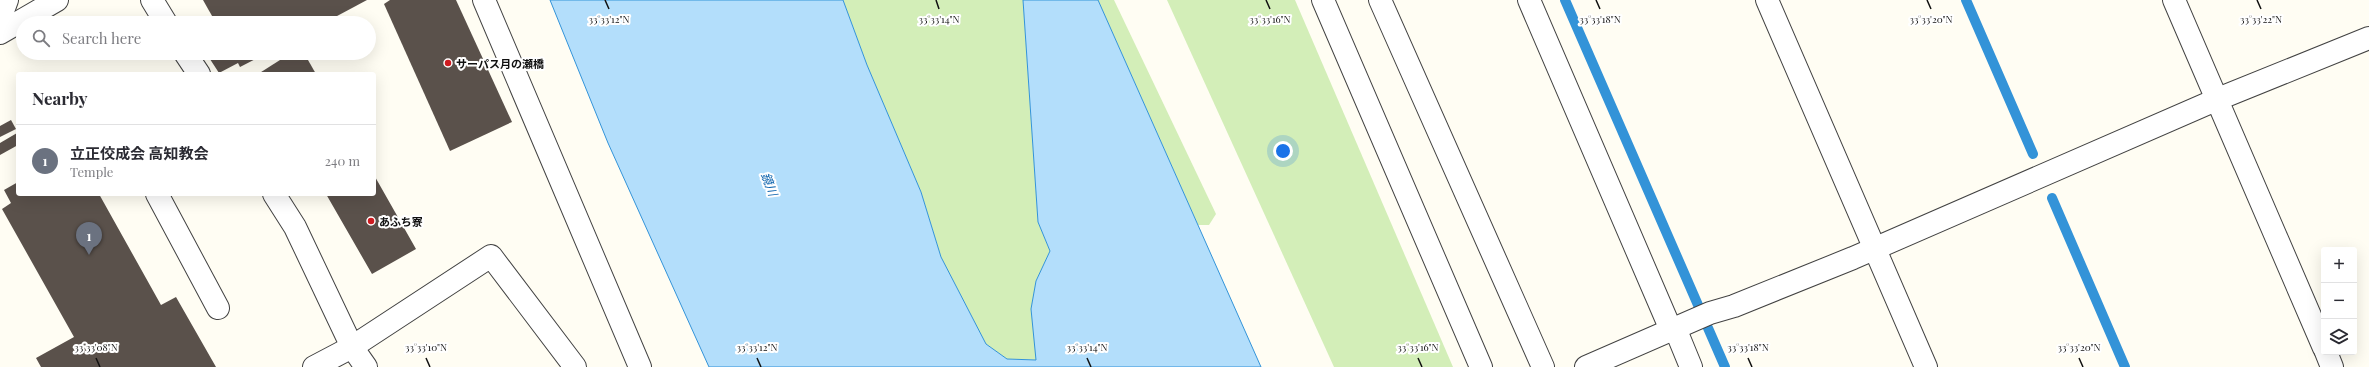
<!DOCTYPE html>
<html lang="en">
<head>
<meta charset="utf-8">
<style>
  :root { --surface:#fff; --page:#f7f7f7; --text:#2b2b33; --muted:#7c7c81; --line:#e1e1e2; --accent:#cd1b20 }
  body { margin:0; font-family:"Playfair Display","Noto Sans JP",serif; background:var(--page); color:var(--text) }
  .controls { position:absolute; right:12px; bottom:12px; display:grid; overflow:hidden; border-radius:4px; box-shadow:0 4px 16px #0002 }
  .controls button { width:36px; height:36px; display:grid; place-items:center; padding:0; border:0; border-bottom:1px solid var(--line); background:var(--surface); color:var(--text); font:20px sans-serif }
  .you { position:absolute; left:1283px; top:151px; width:14px; height:14px; margin:-10px; border:3px solid #fff; border-radius:50%; background:#1a73e8; box-shadow:0 0 0 6px #1a73e833 }
  .badge { display:grid; place-items:center; width:26px; height:26px; border-radius:50%; background:var(--accent); color:#fff; font-size:13px; font-weight:700 }
  .pin { position:absolute; translate:-50% -33px; filter:drop-shadow(0 1px 2px #0008) }
  .pin::after { content:''; position:absolute; top:21px; width:14px; height:12px; background:inherit; clip-path:polygon(0 0,100% 0,50% 100%) }
  .list { margin:0; padding:0; list-style:none }
  h2 { display:flex; justify-content:space-between; align-items:center; height:52px; margin:0; padding:0 16px; font-size:17px }
  h2 small { font-size:13px; font-weight:400; color:var(--muted) }
  .list li { display:grid; grid-template-columns:26px 1fr auto; gap:12px; align-items:center; box-sizing:border-box; height:72px; padding:0 16px; border-top:1px solid var(--line) }
  .list b { display:block; font-size:15px; white-space:nowrap }
  .list p { margin:0; font-size:13px; white-space:nowrap; color:var(--muted) }
  .list em { font-size:13px; font-style:normal; color:var(--muted) }
  .icon { flex:none; width:22px; height:22px; fill:none; stroke:currentColor; stroke-width:2; stroke-linecap:round; stroke-linejoin:round }
  .map { position:relative; flex:none; width:2369px; height:367px; overflow:hidden }
  .search { position:absolute; background:var(--surface); box-shadow:0 4px 16px #0002; left:16px; top:16px; width:360px; height:44px; display:flex; align-items:center; gap:10px; box-sizing:border-box; padding:0 14px; border-radius:22px; color:var(--muted); font-size:15px }
  .panel { position:absolute; background:var(--surface); box-shadow:0 4px 16px #0002; left:16px; top:72px; width:360px; height:124px; border-radius:4px }
  .map>svg:first-child { display:block }
</style>
</head>
<body>
<div class="map">
<svg width="2369" height="367" viewBox="0 0 2369 367">
  <rect width="100%" height="100%" fill="#fffdf3"/>
  <!-- green -->
  <g fill="#d3eeb8">
    <polygon points="843,0 1023,0 1038,222 1050,251 1036,281 1031,309 1037,360 1007,359 986,344 941,257 921,192 867,65"/>
    <polygon points="1098,0 1114,0 1216,214 1209,225 1198,225"/>
    <polygon points="1167,0 1295,0 1453,367 1334,367"/>
  </g>
  <!-- water -->
  <polygon fill="#b3defb" stroke="#3393d8" points="550,0 843,0 867,65 921,192 941,257 986,344 1007,359 1036,360 1031,309 1036,281 1050,251 1038,222 1023,0 1098,0 1261,367 709,367 608,143"/>
  <g fill="none" stroke-linecap="round" stroke-linejoin="round">
    <!-- stream -->
    <g stroke="#3393d8" stroke-width="10">
      <polyline points="1565,0 1698,305"/>
      <polyline points="1966,0 2033,154"/>
      <polyline points="2052,198 2125,367"/>
      <polyline points="1708,328 1725,367"/>
    </g>
  </g>
  <!-- building -->
  <g fill="#5a514b">
    <polygon points="203,0 367,0 324,23 216,23"/>
    <polygon points="390,0 456,0 512,122 450,151 384,4"/>
    <polygon points="214,53 267,53 240,67 238,63 219,73 208,56"/>
    <polygon points="291,53 304,53 316,74 258,74"/>
    <polygon points="11,120 16,129 0,137 0,126"/>
    <polygon points="17,133 18,145 0,155 0,143"/>
    <polygon points="374,175 416,249 372,274 326,194 374,194"/>
    <polygon points="18,182 18,194 99,194 161,305 176,297 216,367 41,367 36,358 74,337 2,209 11,203 4,190"/>
  </g>
  <g fill="none" stroke-linecap="round" stroke-linejoin="round">
    <!-- minor casing -->
    <g stroke="#434343" stroke-width="24">
      <g id="minor">
        <polyline points="152,0 166,23"/>
        <polyline points="484,0 640,367"/>
        <polyline points="1323,0 1481,367"/>
        <polyline points="1380,0 1543,367"/>
        <polyline points="1529,0 1671,330"/>
        <polyline points="1767,0 1926,367"/>
        <polyline points="2174,0 2324,348"/>
        <polyline points="0,19 7,0"/>
        <polyline points="0,33 57,0"/>
        <polyline points="185,53 199,74"/>
        <polyline points="157,194 218,308"/>
        <polyline points="274,194 295,227 352,347 366,367"/>
        <polyline points="1675,328 1691,367"/>
        <polyline points="2326,352 2332,367"/>
        <polyline points="314,367 352,347 491,256 575,367"/>
        <polyline points="1586,367 1710,313 1734,306 1853,258 2218,99 2369,38"/>
      </g>
    </g>
    <!-- minor -->
    <use href="#minor" stroke="#fff" stroke-width="22"/>
  </g>
  <!-- ticks -->
  <path fill="none" stroke="#101010" stroke-width="1.5" d="M605 0 609 9M936 0 939 9M1266 0 1270 9M1596 0 1600 9M1927 0 1931 9M2257 0 2261 9M96 358 100 367M426 358 430 367M757 358 761 367M1087 358 1091 367M1418 358 1422 367M1748 358 1752 367M2079 358 2083 367"/>
  <!-- markers -->
  <g fill="#cd1b20" stroke="#fff" stroke-width="1.5">
    <circle cx="448" cy="63" r="4"/>
    <circle cx="371" cy="221" r="4"/>
  </g>
  <g text-anchor="middle" dominant-baseline="central" stroke-width="4" stroke-linejoin="round" paint-order="stroke">
    <!-- poi labels -->
    <g font-size="11" font-weight="bold" fill="#101010" stroke="#fff" text-anchor="start">
      <text x="456" y="63">サーパス月の瀬橋</text>
      <text x="379" y="221">あふち寮</text>
    </g>
    <!-- water labels -->
    <g font-size="12" font-style="italic" fill="#0d64ae" stroke="#fff">
      <text transform="translate(770 184) rotate(69)">鏡川</text>
    </g>
  </g>
  <g font-size="10" text-anchor="middle" fill="#101010" stroke="#fff" stroke-width="4" stroke-linejoin="round" paint-order="stroke">
    <text x="609" y="23">33°33'12"N</text>
    <text x="939" y="23">33°33'14"N</text>
    <text x="1270" y="23">33°33'16"N</text>
    <text x="1600" y="23">33°33'18"N</text>
    <text x="1931" y="23">33°33'20"N</text>
    <text x="2261" y="23">33°33'22"N</text>
    <text x="96" y="351">33°33'08"N</text>
    <text x="426" y="351">33°33'10"N</text>
    <text x="757" y="351">33°33'12"N</text>
    <text x="1087" y="351">33°33'14"N</text>
    <text x="1418" y="351">33°33'16"N</text>
    <text x="1748" y="351">33°33'18"N</text>
    <text x="2079" y="351">33°33'20"N</text>
  </g>
</svg>
<div class="controls">
<button>+</button>
<button>−</button>
<button><svg class="icon" aria-label="layers" viewBox="0 0 24 24"><path d="M12 4l9 5-9 5-9-5zM3 14l9 5 9-5"/></svg></button>
</div>
<div class="you"></div>
<div class="pin badge" style="left:89px;top:255px;background:#6b7280">1</div>
<div class="search"><svg class="icon" aria-label="search" viewBox="0 0 24 24"><circle cx="10" cy="10" r="6"/><path d="M15 15l6 6"/></svg>Search here</div>
<section class="panel">
<h2>Nearby<small></small></h2>
<ul class="list">
<li><span class="badge" style="background:#6b7280">1</span><div><b>立正佼成会 高知教会</b><p>Temple</p></div><em>240 m</em></li>
</ul>
</section>
</div>
</body>
</html>
